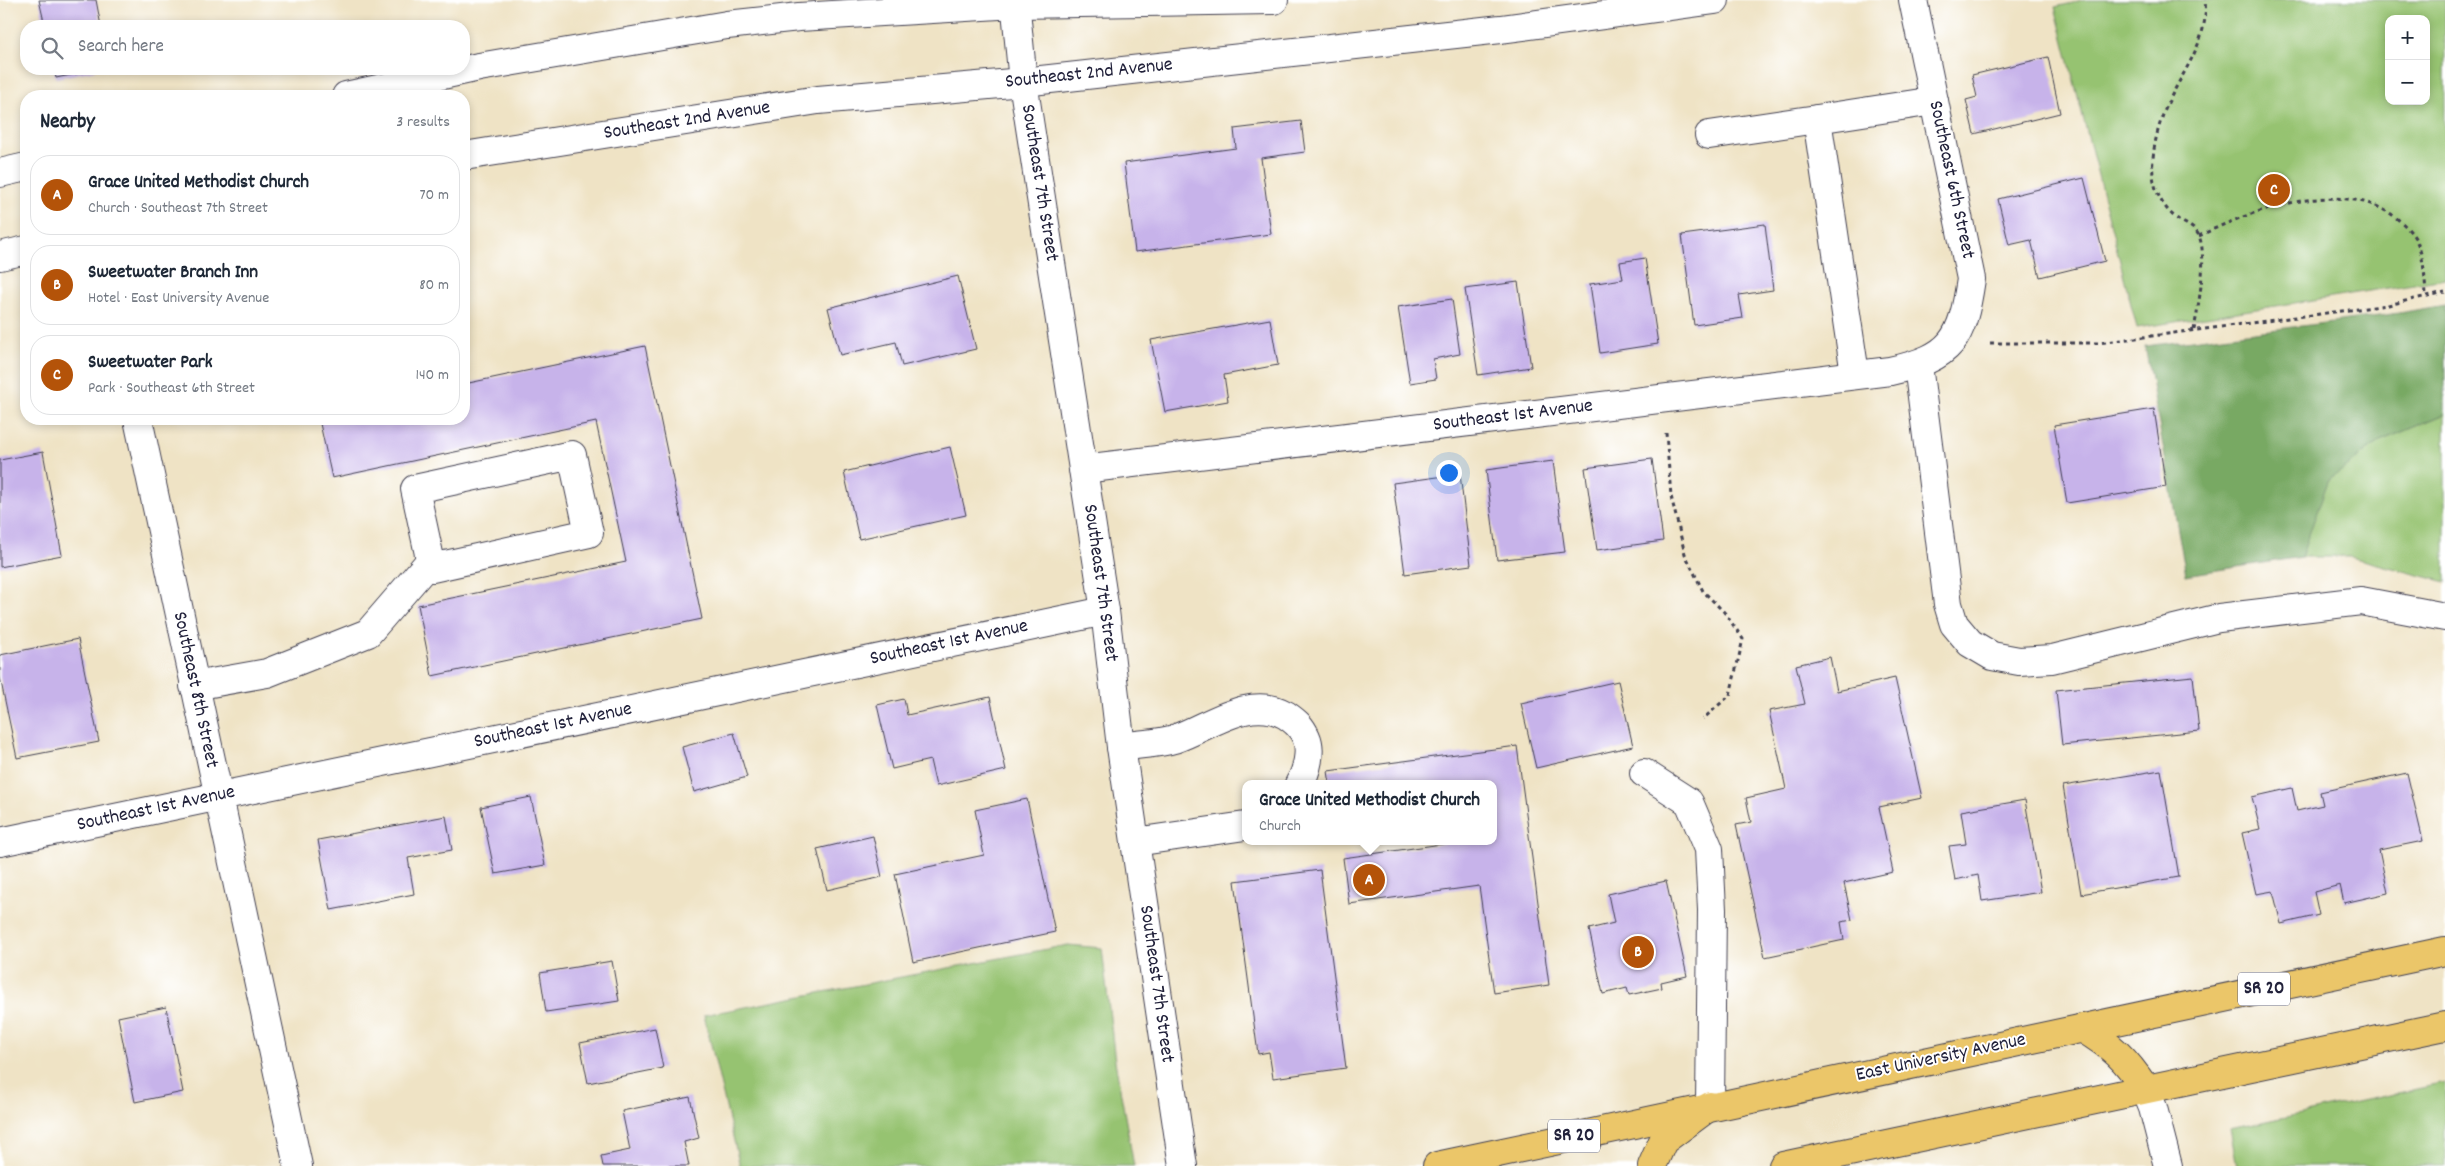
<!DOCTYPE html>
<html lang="en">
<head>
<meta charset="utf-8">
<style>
  :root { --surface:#fff; --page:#f6f6f7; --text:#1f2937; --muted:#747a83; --line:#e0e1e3; --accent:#b45309 }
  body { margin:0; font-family:Dekko,sans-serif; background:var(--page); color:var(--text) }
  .controls { position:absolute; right:15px; top:15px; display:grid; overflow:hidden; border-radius:10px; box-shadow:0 2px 8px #0003 }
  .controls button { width:45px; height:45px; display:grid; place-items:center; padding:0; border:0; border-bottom:1px solid var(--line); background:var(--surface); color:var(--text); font:25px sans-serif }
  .you { position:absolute; left:1448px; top:472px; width:18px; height:18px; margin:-12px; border:4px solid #fff; border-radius:50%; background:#1a73e8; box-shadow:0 0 0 8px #1a73e833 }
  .badge { display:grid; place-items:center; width:32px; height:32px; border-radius:50%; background:var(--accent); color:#fff; font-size:16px; font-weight:700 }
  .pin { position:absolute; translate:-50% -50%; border:2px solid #fff; box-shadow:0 1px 5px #0006 }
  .popup { position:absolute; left:1242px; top:780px; width:255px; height:65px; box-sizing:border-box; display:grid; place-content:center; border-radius:10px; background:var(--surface); filter:drop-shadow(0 1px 4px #0005); font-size:16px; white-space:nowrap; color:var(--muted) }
  .popup b { font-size:19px; color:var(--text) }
  .popup::after { content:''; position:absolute; left:50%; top:100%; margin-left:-10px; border:10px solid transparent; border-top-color:var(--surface) }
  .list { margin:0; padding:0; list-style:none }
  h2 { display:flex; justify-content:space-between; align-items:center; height:65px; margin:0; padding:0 20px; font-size:21px }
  h2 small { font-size:16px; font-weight:400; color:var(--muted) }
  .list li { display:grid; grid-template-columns:32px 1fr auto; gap:15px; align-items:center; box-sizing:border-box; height:80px; margin:0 10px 10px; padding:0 10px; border:1px solid var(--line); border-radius:20px }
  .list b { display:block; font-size:19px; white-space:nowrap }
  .list p { margin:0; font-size:16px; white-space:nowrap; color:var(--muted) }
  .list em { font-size:16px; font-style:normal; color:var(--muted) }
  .icon { flex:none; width:28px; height:28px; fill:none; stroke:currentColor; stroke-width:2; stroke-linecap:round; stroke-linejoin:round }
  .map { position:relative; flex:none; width:2445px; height:1166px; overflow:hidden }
  .search { position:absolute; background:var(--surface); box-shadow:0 2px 8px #0003; left:20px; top:20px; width:450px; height:55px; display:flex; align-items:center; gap:12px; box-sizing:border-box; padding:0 18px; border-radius:20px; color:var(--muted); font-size:19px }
  .panel { position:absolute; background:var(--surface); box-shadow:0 2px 8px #0003; left:20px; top:90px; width:450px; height:335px; border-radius:20px }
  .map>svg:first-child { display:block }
</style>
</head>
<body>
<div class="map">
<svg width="2445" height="1166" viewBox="0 0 2445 1166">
  <rect width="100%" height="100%" fill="#fff"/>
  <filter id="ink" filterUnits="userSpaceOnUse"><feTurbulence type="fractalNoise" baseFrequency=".02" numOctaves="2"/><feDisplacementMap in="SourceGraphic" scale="10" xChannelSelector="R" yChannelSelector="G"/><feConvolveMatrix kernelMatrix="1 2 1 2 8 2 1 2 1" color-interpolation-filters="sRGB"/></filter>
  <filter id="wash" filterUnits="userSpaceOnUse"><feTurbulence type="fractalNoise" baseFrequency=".0096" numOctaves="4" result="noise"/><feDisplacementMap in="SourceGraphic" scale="20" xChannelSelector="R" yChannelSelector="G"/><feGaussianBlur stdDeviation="1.12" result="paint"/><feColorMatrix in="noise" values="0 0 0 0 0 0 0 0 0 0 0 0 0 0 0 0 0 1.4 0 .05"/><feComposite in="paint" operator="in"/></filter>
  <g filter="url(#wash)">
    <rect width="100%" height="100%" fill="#efe3c5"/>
    <!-- green -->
    <g fill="#96c371" stroke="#5c7256" fill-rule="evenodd">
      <path d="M2086 0H2445V279L2137 328 2055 7ZM2389 19H2426V101H2389Z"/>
      <polygon points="2445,414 2445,582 2351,557 2301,557 2327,481 2380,441"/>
      <polygon points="1068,945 1102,948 1115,1061 1134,1166 740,1166 704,1015"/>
      <polygon points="2445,1083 2445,1166 2237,1166 2230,1129"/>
    </g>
    <!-- forest -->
    <polygon fill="#78a963" stroke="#4d664f" points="2445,305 2445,414 2380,441 2328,481 2301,557 2186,575 2145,346 2387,315"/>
    <g id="blocks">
      <!-- building -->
      <g fill="#c7b3ea">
        <polygon points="39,0 96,0 101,26 45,26"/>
        <polygon points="2048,57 2060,113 1974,134 1966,100 1977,97 1972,75"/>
        <polygon points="54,69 95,69 95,70 56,78"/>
        <polygon points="1301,121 1305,152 1261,158 1271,234 1135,252 1124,163 1236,148 1234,129"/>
        <polygon points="2084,178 2105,261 2040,277 2031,240 2009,245 1998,199"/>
        <polygon points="1765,224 1773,290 1739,295 1743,318 1694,325 1682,235"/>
        <polygon points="1645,258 1658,344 1600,353 1590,284 1623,279 1620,262"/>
        <polygon points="958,276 976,349 902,366 896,342 840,355 828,308"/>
        <polygon points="1518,282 1531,367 1478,375 1465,289"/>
        <polygon points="1452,299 1460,354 1433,359 1436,379 1410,383 1398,307"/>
        <polygon points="1270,319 1278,365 1224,375 1228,401 1165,412 1151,340"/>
        <polygon points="645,346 702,619 432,676 418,605 626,562 596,422 332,478 319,419 464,419 464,384"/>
        <polygon points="2154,409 2166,487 2067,503 2054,425"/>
        <polygon points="950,447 966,515 859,539 844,472"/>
        <polygon points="43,452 62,555 0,567 0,460"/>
        <polygon points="1652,459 1663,541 1597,550 1585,468"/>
        <polygon points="1553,461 1565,552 1497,560 1486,470"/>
        <polygon points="1460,474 1471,565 1405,574 1393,483"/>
        <polygon points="78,639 99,742 17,758 0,677 0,655"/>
        <polygon points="1830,657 1837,691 1895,678 1922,798 1879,807 1893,872 1844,883 1852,920 1841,922 1844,940 1765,957 1736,825 1751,822 1746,798 1786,789 1769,711 1805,704 1796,665"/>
        <polygon points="2193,676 2199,731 2062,745 2056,690"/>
        <polygon points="1618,681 1633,746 1536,768 1521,703"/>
        <polygon points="990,697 1006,770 936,786 930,760 892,769 877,705 904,699 907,715"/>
        <polygon points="734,733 747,777 694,792 682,747"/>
        <polygon points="1517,746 1549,985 1494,993 1479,886 1349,904 1343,858 1463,841 1493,841 1493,784 1330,784 1328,771"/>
        <polygon points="2161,770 2179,877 2081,894 2063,786"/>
        <polygon points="2407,773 2423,841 2379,850 2388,893 2344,903 2340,885 2314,892 2319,915 2281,924 2273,891 2256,894 2242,833 2260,829 2252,797 2292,788 2297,811 2323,805 2320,792"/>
        <polygon points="531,797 545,865 495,874 481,807"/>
        <polygon points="1027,799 1055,932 913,962 895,874 984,855 975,810"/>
        <polygon points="2025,800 2041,892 1982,901 1978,875 1955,880 1949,846 1966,844 1961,811"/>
        <polygon points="446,816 452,850 408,858 414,894 331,910 318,840"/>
        <polygon points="873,836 882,877 827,890 817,849"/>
        <polygon points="1320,870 1346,1068 1273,1078 1269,1052 1258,1054 1235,881"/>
        <polygon points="1666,881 1687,976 1661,982 1662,988 1629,995 1627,988 1603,994 1589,929 1614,923 1608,894"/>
        <polygon points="612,961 619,1001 546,1012 540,973"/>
        <polygon points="166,1007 183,1092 135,1102 118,1017"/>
        <polygon points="655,1028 663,1068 588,1083 580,1043"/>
        <polygon points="690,1097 699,1138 684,1142 689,1166 603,1166 601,1156 630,1150 622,1111"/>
      </g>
    </g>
  </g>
  <g filter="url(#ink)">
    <use href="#blocks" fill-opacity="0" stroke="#413f50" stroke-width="1"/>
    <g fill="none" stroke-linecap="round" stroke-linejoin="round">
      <!-- minor casing -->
      <g stroke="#413f50" stroke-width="30">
        <g id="minor">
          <polyline points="1015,0 1023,82 1105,611 1121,747 1183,1166"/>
          <polyline points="346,96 479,67 727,25 799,17 1016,4 1274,0"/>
          <polyline points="1709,135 1817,119"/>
          <polyline points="464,156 818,100 1023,82 1501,29 1715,0"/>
          <polyline points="0,173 26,167"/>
          <polyline points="0,256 26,250"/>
          <polyline points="1918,365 1948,604 1954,624 1970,643 1992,656 2019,661 2052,659 2219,618 2361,601 2445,617"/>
          <polyline points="1855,374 1817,119 1934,101"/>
          <polyline points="138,419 298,1166"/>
          <polygon points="572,455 589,533 432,568 415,489"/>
          <path d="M1083 469 1890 371C1953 357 1962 340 1971 279L1913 0"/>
          <polyline points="194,686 267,673 368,633 430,561"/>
          <path d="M1121 747C1138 744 1158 744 1174 739 1209 727 1249 694 1286 715 1296 722 1301 726 1306 737 1312 750 1307 772 1299 784"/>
          <polyline points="1644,773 1689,802 1709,849 1712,910 1710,1106"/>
          <polyline points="0,842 1105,611"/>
          <polyline points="1135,842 1245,826"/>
          <polyline points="2145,1088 2153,1108 2168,1166"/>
        </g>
      </g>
      <!-- major casing -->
      <g stroke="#413f50" stroke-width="30">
        <g id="major">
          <polyline points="1437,1166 2445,951"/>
          <polyline points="1783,1166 2445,1026"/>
        </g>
      </g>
      <!-- highway casing -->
      <g stroke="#413f50" stroke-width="30">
        <g id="highway">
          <path d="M2082 1028C2113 1047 2125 1058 2145 1088"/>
          <polyline points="1652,1166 1663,1141 1710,1106"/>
        </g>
      </g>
      <!-- path -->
      <g stroke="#413f50" stroke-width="3" stroke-dasharray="4 4" stroke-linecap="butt">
        <path d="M2199 236C2254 209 2349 174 2401 222 2407 227 2414 235 2417 242 2424 258 2425 278 2426 295"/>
        <path d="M2194 330C2198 306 2208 258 2199 236 2196 228 2185 224 2179 220 2164 210 2155 193 2153 175 2151 153 2158 125 2167 105 2183 70 2209 41 2205 0"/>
        <polyline points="1990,343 2098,343 2388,305 2445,292"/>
        <polyline points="1666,433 1671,496 1685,554 1703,591 1724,612 1743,639 1730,695 1703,719"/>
      </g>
      <!-- minor -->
      <use href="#minor" stroke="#fff" stroke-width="28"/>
      <!-- major -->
      <use href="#major" stroke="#ebc669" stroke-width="28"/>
      <!-- highway -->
      <use href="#highway" stroke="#ebc669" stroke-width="28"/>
    </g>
  </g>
  <g text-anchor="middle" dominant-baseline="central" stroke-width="4" stroke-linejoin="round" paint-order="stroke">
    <!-- shield labels -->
    <g fill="#fff" stroke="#646476" stroke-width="1">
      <rect x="2238" y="972.5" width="52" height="33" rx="4"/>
      <rect x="1548" y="1119.5" width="52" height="33" rx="4"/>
    </g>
    <g font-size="19" font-weight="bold" fill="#22223b">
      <text x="2264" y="989">SR 20</text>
      <text x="1574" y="1136">SR 20</text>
    </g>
    <!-- street labels -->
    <g font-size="20" fill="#22223b" stroke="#fff">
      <text transform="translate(1089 74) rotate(-6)">Southeast 2nd Avenue</text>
      <text transform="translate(687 121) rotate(-9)">Southeast 2nd Avenue</text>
      <text transform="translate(1951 180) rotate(78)">Southeast 6th Street</text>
      <text transform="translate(1039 183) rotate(81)">Southeast 7th Street</text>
      <text transform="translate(1513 416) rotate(-7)">Southeast 1st Avenue</text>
      <text transform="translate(1100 583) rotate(82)">Southeast 7th Street</text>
      <text transform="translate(949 643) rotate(-12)">Southeast 1st Avenue</text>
      <text transform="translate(195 690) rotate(78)">Southeast 8th Street</text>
      <text transform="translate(553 726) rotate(-12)">Southeast 1st Avenue</text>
      <text transform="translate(156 809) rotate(-12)">Southeast 1st Avenue</text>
      <text transform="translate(1156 984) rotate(82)">Southeast 7th Street</text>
      <text transform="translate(1941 1058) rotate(-12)">East University Avenue</text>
    </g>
  </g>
</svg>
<div class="controls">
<button>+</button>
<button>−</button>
</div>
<div class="you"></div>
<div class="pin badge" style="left:1369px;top:880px">A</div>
<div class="popup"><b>Grace United Methodist Church</b>Church</div>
<div class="pin badge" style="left:1638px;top:952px">B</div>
<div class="pin badge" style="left:2274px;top:190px">C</div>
<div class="search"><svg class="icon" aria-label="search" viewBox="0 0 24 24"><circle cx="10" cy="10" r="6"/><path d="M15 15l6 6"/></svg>Search here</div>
<section class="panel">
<h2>Nearby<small>3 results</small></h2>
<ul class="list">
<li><span class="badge">A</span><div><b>Grace United Methodist Church</b><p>Church · Southeast 7th Street</p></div><em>70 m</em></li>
<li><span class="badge">B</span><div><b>Sweetwater Branch Inn</b><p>Hotel · East University Avenue</p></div><em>80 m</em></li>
<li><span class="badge">C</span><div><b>Sweetwater Park</b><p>Park · Southeast 6th Street</p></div><em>140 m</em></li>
</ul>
</section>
</div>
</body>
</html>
